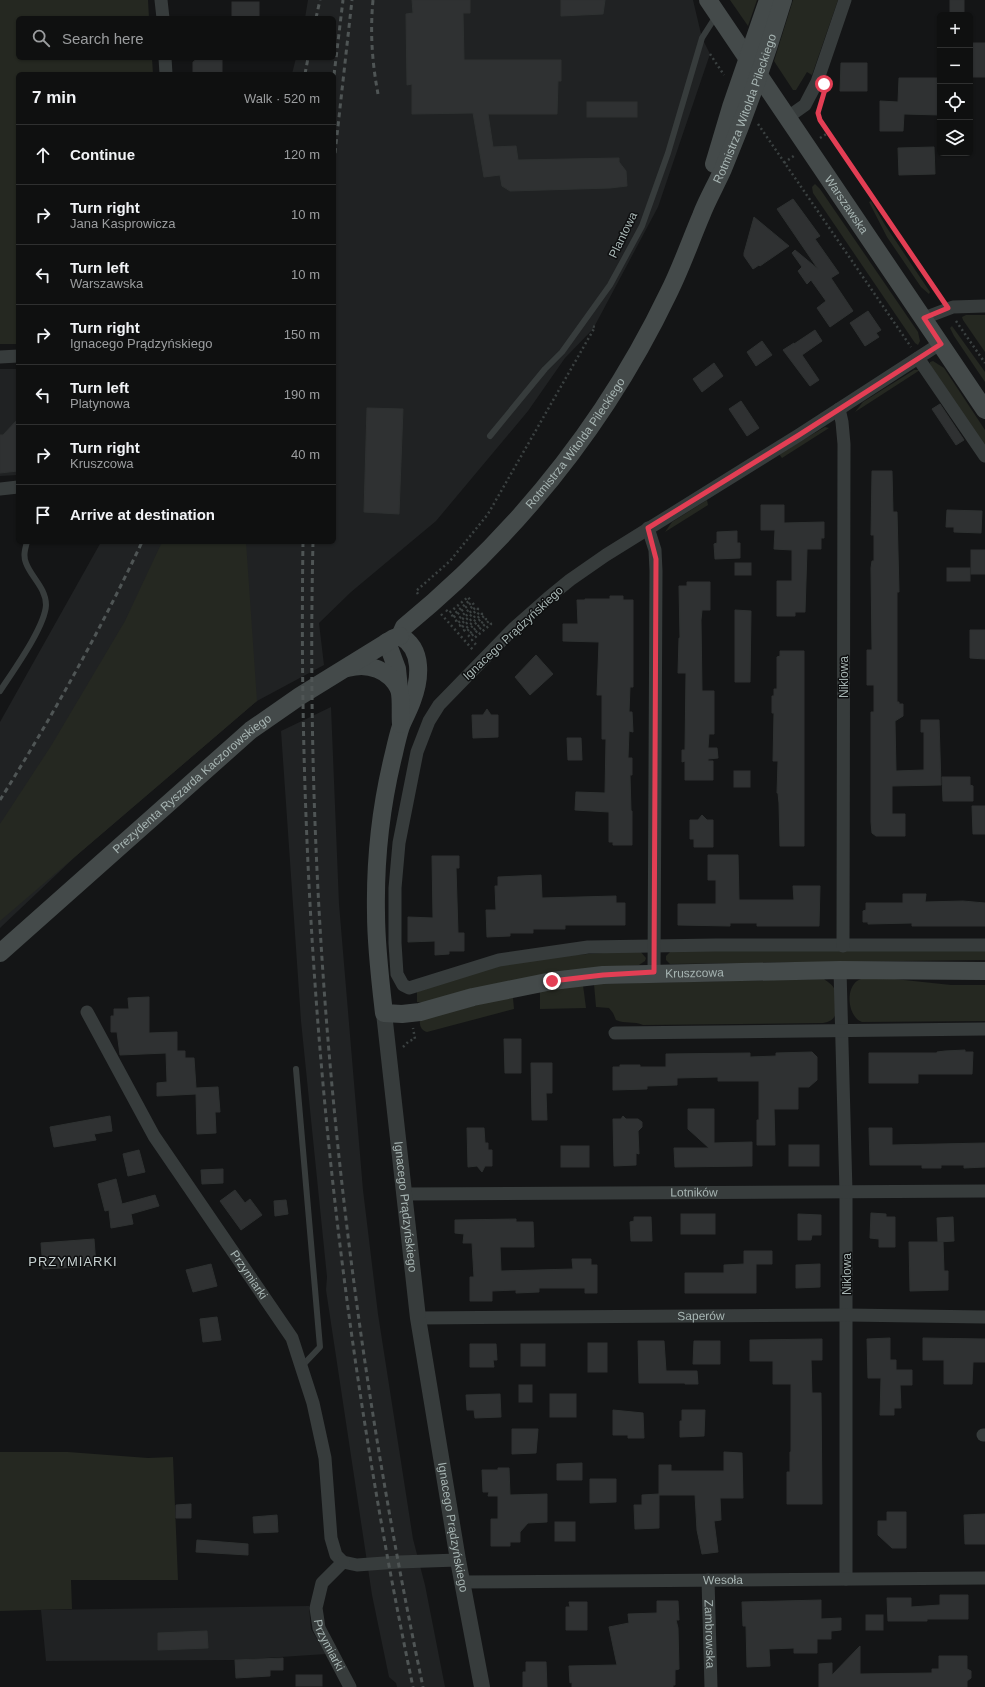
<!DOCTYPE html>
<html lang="en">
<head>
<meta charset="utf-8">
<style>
  :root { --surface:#0f1010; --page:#181919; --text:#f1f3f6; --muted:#9b9d9f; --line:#2f3030 }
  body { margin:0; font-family:Arial,sans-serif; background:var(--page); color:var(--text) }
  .controls { position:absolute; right:12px; top:12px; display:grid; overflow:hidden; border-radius:6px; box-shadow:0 1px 3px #0004 }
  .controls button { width:36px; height:36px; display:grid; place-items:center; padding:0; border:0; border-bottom:1px solid var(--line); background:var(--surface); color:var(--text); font:20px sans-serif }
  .stop { position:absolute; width:12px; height:12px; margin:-9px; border:3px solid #e33e54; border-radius:50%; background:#fff }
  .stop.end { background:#e33e54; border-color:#fff; box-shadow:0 1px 4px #0008 }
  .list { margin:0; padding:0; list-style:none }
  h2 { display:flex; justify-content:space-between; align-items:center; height:52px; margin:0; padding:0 16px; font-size:17px }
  h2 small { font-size:13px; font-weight:400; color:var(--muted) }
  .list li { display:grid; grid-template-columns:26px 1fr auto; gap:12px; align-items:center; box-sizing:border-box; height:60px; padding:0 16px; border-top:1px solid var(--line) }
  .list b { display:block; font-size:15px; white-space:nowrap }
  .list p { margin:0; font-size:13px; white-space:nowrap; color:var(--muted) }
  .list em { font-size:13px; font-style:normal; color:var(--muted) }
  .icon { flex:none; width:22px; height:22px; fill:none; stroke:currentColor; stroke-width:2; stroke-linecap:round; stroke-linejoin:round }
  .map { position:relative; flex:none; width:985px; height:1687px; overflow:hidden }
  .search { position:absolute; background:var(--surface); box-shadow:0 1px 3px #0004; left:16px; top:16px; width:320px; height:44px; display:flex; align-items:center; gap:10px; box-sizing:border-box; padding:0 14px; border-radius:6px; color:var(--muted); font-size:15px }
  .panel { position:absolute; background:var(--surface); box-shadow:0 1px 3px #0004; left:16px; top:72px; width:320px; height:472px; border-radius:6px }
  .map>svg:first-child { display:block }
</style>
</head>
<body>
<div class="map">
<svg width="985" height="1687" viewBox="0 0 985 1687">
  <rect width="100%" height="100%" fill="#141516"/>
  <!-- built -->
  <g fill="#202223">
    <polygon points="308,0 693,0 702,38 710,54 658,207 593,329 565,358 528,411 436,521 351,592 319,623 324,665 257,701 77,855 0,928 0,722 101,542 334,542 334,74 292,74 296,58 334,58 334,18 305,18"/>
    <polygon points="0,369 18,369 18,475 0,476"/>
    <polygon points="331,707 339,904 363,1190 378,1314 413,1539 425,1585 445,1687 397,1687 396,1683 389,1677 372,1595 326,1290 327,1277 301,1021 281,731"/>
    <polygon points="309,1606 311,1629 326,1654 235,1660 46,1661 41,1610"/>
  </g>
  <!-- green -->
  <g fill="#252821">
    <polygon points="0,0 148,0 149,18 18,18 18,58 152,58 153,74 18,74 18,344 0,344"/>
    <polygon points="730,0 757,0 748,26"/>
    <polygon points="793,0 838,0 812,75 807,72 796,90 793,90 774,61"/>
    <polygon points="815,184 820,189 918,332 920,341 918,345 915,343 813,193 812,187"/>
    <polygon points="871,201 885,225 930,292 929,294 921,287 887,237 869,202"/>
    <polygon points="966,315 985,315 985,352 963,320 962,317"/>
    <polygon points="952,326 985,372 985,382 954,336 950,328"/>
    <polygon points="933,361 944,368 985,430 985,446 930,365 930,362"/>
    <polygon points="914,370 920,370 855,412 863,402"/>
    <polygon points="825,427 829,428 782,458 779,454"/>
    <polygon points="707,500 708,505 665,532 672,522"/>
    <polygon points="162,542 246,542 257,701 0,921 0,824 51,746 125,621"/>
    <path d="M640 951 646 958 645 961 639 965 561 972 423 1003 417 1002V992C444 983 471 972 498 966 545 956 593 953 640 951Z"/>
    <polygon points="671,951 985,951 985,960 670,964 666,960 666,956"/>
    <path d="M876 977 951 985H985V1021L862 1022C848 1017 845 990 857 981 863 977 870 978 876 977Z"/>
    <path d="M824 979C828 982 833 985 835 990 836 993 836 999 836 1003 837 1015 835 1021 823 1023L643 1025C634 1021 625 1024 616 1020L613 1013 609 1008 596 1007 594 984Z"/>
    <polygon points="583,985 586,1008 540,1009 540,992 542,991"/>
    <path d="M511 996 513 998 514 1009 427 1032C422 1031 419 1026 420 1020Z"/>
    <polygon points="0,1452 68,1452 148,1458 173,1457 178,1580 71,1580 72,1609 0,1611"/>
  </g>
  <!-- building -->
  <g fill="#2f3132" stroke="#2e3131">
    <polygon points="412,0 470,0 470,13 463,13 464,60 561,60 561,81 558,81 557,114 488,114 493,147 516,146 518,160 619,158 619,162 626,171 627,186 610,188 510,191 502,186 500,175 484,177 473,113 412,114 412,84 407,85 406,14 413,13"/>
    <polygon points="561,0 605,0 603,14 561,16"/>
    <rect x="950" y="0" width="14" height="15"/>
    <rect x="232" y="2" width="27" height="16"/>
    <rect x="970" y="43" width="15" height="34"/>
    <polygon points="194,58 222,58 222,74 193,74 193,62 195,61"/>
    <polygon points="841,63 867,63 867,91 840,91"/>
    <polygon points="899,78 937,78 937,82 940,82 940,115 904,114 903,131 880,131 880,101 898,102"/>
    <rect x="587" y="102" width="50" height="15"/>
    <polygon points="934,147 935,174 899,175 898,148"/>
    <polygon points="793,199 820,236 815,239 839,273 831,278 853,311 830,327 817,308 826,301 811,280 807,284 798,271 802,267 792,253 795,250 818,269 777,209"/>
    <polygon points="754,217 789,246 760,266 759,265 753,269 744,256 744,253"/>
    <polygon points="868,311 881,330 876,333 879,337 865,346 850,323"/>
    <polygon points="815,330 822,341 802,355 819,380 810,386 783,350 794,343 794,344"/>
    <polygon points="762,341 772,355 756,366 747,352"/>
    <polygon points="714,363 723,376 702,392 693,379"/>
    <polygon points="741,401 759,428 747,436 729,409"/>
    <polygon points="940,404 964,440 956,445 932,409"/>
    <polygon points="367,408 403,409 399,514 364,512"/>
    <polygon points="18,419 18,471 0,473 0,435 3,435"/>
    <polygon points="872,471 892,471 893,512 897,512 899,592 897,592 897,702 899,702 899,704 903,704 903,716 895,721 896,771 924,770 924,732 921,732 921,720 939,720 941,785 892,786 892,814 905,814 905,836 876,836 872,833 871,822 871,712 874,712 874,685 867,685 867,650 872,650 871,568 872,561 874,561 874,535 871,535"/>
    <polygon points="761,505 784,505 784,523 824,522 824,538 821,538 821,549 807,549 805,612 795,612 795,616 777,616 777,581 792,581 792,550 774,549 775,530 761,530"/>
    <polygon points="947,510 982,511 981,533 954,532 954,527 946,527"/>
    <polygon points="737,531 737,543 740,543 740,558 715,559 714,544 717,543 717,532"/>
    <rect x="971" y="550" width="14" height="24"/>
    <rect x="735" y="563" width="16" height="12"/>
    <rect x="947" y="568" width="23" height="13"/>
    <polygon points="687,582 710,582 710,610 702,610 701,620 702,691 714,691 714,734 709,734 708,748 717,748 718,758 708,759 708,761 713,761 713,780 685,780 685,761 682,762 682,750 685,750 686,673 678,673 679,638 680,638 679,586 687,586"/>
    <polygon points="610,596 623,596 623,600 633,600 633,687 630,687 629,712 632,712 633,732 629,731 628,758 632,758 632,775 630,775 631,811 632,811 632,845 613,845 613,842 609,842 609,812 575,810 576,792 605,793 606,739 602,739 602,695 597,695 599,642 563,641 563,624 578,624 577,600 585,600 585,599 610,599"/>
    <polygon points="735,610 751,611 750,682 735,682"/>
    <polygon points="970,630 985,630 985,659 970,658"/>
    <polygon points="780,651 804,651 804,846 780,846 779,803 778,793 777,793 778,761 773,761 774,713 772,713 772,696 774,696 774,689 777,689 777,657 780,656"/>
    <polygon points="536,655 553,674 530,695 515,677"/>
    <polygon points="487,709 491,715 498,715 498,737 473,738 472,715 483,715"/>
    <polygon points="567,738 581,738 582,760 568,760"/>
    <rect x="734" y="771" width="16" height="16"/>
    <polygon points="942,777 970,777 970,785 973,786 973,801 943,801"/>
    <polygon points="972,806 985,806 985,834 973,834"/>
    <polygon points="702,815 707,820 713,820 713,847 694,847 694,839 690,839 690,820 698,820"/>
    <polygon points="708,855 738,855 739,900 794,900 793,886 820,886 819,926 757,926 757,923 730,923 730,926 678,925 678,904 716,904 716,880 708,880"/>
    <polygon points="432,856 459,856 459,868 456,868 458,933 464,933 464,951 449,951 449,954 435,955 435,941 408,942 408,917 433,918"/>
    <polygon points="541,875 542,898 616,896 616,903 625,903 625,925 565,925 565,929 533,929 533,933 510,933 510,936 487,937 486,910 496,910 495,886 498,886 498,877"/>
    <polygon points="903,894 926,894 925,902 963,901 985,903 985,926 912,926 912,923 868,924 868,922 863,922 863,911 866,910 866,903 903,903"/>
    <polygon points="149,997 149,1033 177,1032 177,1051 185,1051 185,1058 194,1058 196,1088 218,1087 220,1112 215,1112 216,1133 197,1134 196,1094 157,1096 157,1083 167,1082 166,1053 120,1055 117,1032 111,1032 111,1016 114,1016 114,1009 129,1009 128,998"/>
    <polygon points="504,1039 521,1039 521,1073 505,1073"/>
    <polygon points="965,1050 965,1052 973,1052 972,1074 918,1074 918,1083 869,1083 869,1053 937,1053 937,1052 945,1051"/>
    <polygon points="812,1052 817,1057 817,1080 809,1087 798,1087 798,1109 774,1109 775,1145 757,1145 757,1120 759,1120 759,1081 718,1081 718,1077 677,1078 677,1085 647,1086 647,1089 613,1090 613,1067 620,1067 620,1065 640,1065 640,1067 666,1067 666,1054 750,1053 750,1057 776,1056 776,1053"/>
    <polygon points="531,1063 552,1063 552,1093 546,1093 547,1120 532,1120"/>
    <polygon points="688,1109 714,1109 714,1143 752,1142 752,1166 675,1167 674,1148 709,1148 688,1129"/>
    <polygon points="110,1116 112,1131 94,1134 96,1140 54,1147 50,1127"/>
    <polygon points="623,1116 626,1119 638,1119 642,1122 642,1127 638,1131 639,1154 636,1153 636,1165 614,1166 613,1119 621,1119"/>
    <polygon points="467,1128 484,1128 485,1143 488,1143 488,1150 492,1150 492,1166 485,1166 482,1172 477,1166 468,1167"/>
    <polygon points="869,1128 892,1128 892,1145 985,1143 985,1167 964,1168 964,1165 941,1165 941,1168 922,1168 922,1165 870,1165"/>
    <rect x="789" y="1145" width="30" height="21"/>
    <rect x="561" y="1146" width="28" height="21"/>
    <polygon points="139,1150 145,1172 128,1176 123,1154"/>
    <polygon points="223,1169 223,1183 202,1184 201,1170"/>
    <polygon points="116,1179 122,1204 155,1195 159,1206 131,1214 133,1224 111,1228 109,1210 105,1211 98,1184"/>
    <polygon points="235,1190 245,1203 250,1199 262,1215 241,1230 220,1201"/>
    <polygon points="286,1200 288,1214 275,1216 274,1201"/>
    <polygon points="871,1213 886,1214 886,1217 895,1217 895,1247 879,1247 879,1239 870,1238"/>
    <rect x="681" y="1214" width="34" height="20"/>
    <polygon points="798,1214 821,1215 821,1235 812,1235 811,1240 798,1240"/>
    <polygon points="634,1217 651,1217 652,1241 631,1241 630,1222 634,1221"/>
    <polygon points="953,1217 954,1241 938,1242 937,1218"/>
    <polygon points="516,1219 516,1222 533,1222 534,1247 500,1247 501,1271 573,1269 572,1259 591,1259 591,1265 597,1265 597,1293 585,1293 585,1288 539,1288 539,1292 516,1293 516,1290 492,1291 492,1301 470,1301 470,1277 474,1277 472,1243 463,1243 464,1234 455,1233 455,1220"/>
    <polygon points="94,1239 96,1266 43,1269 41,1243"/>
    <polygon points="909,1242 943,1242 944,1271 948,1271 948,1290 910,1291"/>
    <polygon points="744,1251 772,1251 772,1264 756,1264 756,1293 685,1293 685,1273 724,1273 724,1265 744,1264"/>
    <polygon points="211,1264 217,1286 193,1292 186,1270"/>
    <polygon points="820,1264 820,1287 796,1288 796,1265"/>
    <polygon points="217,1317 221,1340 203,1342 200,1319"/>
    <polygon points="890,1338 890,1360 896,1360 896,1370 912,1370 912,1385 900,1385 901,1408 894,1408 894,1415 880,1415 881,1378 868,1378 867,1339"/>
    <polygon points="923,1338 985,1339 985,1362 973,1362 972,1384 944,1384 944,1360 923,1360"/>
    <polygon points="822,1339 822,1360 811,1360 812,1393 821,1393 822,1504 787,1504 787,1472 790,1472 790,1452 791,1452 791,1384 773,1384 773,1361 750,1361 750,1340"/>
    <polygon points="638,1341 664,1341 666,1371 697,1371 698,1384 685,1384 685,1383 639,1383"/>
    <polygon points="694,1341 720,1341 720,1364 693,1364"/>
    <rect x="588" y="1343" width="19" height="29"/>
    <polygon points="470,1344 496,1344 497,1360 493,1360 494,1367 470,1367"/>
    <rect x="521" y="1344" width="24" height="22"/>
    <rect x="519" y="1385" width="13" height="17"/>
    <polygon points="500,1394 501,1417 475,1418 474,1410 467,1410 466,1395"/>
    <rect x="550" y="1394" width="26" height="23"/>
    <polygon points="613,1410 643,1413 644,1438 628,1438 628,1435 613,1435"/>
    <polygon points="682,1410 705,1410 704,1436 680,1437 680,1421 682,1421"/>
    <polygon points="512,1429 538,1429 536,1453 512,1454"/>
    <polygon points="724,1452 742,1453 743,1498 720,1498 721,1520 714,1521 718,1552 702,1554 697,1530 695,1495 659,1495 659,1465 671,1465 671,1471 724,1471"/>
    <polygon points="582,1463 582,1480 557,1480 557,1464"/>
    <polygon points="498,1468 509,1468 510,1495 547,1494 547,1522 528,1523 520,1532 520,1542 510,1542 510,1546 491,1546 491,1519 498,1519 498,1496 488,1496 489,1492 483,1492 482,1470 498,1470"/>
    <polygon points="590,1479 616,1479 616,1502 590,1503"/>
    <polygon points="659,1494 659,1528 635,1529 634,1505 642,1505 642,1495"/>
    <polygon points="191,1504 191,1518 176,1518 176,1505"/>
    <polygon points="887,1512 906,1512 906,1548 892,1548 878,1535 878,1521 887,1521"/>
    <polygon points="985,1514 985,1544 965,1544 964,1515"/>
    <polygon points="277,1515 278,1532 254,1533 253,1517"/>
    <rect x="555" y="1522" width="20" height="19"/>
    <polygon points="197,1540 248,1544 248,1555 196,1552"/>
    <polygon points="940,1595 968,1595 968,1619 927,1619 927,1621 888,1621 887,1598 911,1598 911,1607 940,1605"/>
    <polygon points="821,1600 821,1619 841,1618 841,1630 831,1631 831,1639 817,1639 817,1653 794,1653 794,1648 769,1649 770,1666 747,1667 746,1626 743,1626 742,1602"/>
    <polygon points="657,1601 678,1601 679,1620 676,1620 678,1628 679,1669 675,1670 675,1685 673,1685 673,1687 572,1687 572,1682 570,1683 569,1666 617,1665 609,1627 629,1623 628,1614 657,1613"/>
    <polygon points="569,1602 587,1602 587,1630 566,1630 566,1607 570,1607"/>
    <rect x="866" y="1615" width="17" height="15"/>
    <polygon points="207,1631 208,1648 158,1650 158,1633"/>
    <polygon points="860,1646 860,1674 932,1673 932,1669 939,1669 939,1656 967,1656 967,1669 971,1671 971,1678 967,1681 967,1687 819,1687 819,1664 832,1663 832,1675"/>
    <polygon points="283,1658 283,1670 270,1670 270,1676 236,1678 235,1660"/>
    <polygon points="526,1662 546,1662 547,1687 523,1687 523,1672 526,1672"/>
    <rect x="296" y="1675" width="26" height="11"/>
  </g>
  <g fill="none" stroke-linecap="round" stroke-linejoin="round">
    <!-- path -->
    <g stroke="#3b4141" stroke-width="2.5" stroke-dasharray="2 3" stroke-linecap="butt">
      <polyline points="710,54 724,75"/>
      <polyline points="819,111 820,120 828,133 941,298"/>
      <polyline points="758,124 911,347"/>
      <polyline points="820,138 828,133"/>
      <polyline points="784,163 795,155"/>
      <polyline points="956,321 985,363"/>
      <polyline points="418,594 416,591 450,561 488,514 595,327 592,326"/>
      <polyline points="446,610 449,613 468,597 470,600 452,616 453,618 472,602 474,605 456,621 458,623 476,607 478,609 460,625 461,628 480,612 482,614 464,630 466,632 484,616 486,619 468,635 470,637 489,621 491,624 472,640 477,646"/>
      <polyline points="441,614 474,651"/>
      <polyline points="403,1047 409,1041 415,1039 413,1028"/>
    </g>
    <!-- service -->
    <g stroke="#373c3c" stroke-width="6">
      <polyline points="490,436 545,369 562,352 610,285 642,226 668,153 702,38 716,16"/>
      <path d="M0 691C13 671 45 627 46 605 46 588 31 577 26 563 23 556 25 549 27 542"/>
      <polyline points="296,1069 320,1347 302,1366"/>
    </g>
    <!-- minor -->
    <g stroke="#373c3c" stroke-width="13">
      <polyline points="161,0 163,18"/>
      <polyline points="165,58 166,74"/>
      <polyline points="788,117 805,105 817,82 845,0"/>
      <polyline points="924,318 953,307 985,306"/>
      <polyline points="941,343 799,435 606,555 570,580 548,598 512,630 439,705 429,721 417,752 399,843 395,888 395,943 397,974 403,985 409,988 499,960 588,947 716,945 985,945"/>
      <polyline points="0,357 18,356"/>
      <polyline points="918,358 985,456"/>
      <polyline points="839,409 842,422 844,444 843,946"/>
      <polyline points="0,489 18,487"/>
      <polyline points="648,528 655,550 656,571 654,973"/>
      <polyline points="840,970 846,1192 846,1579"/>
      <path id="s1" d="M87 1012 154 1136 292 1338 313 1403 325 1458 331 1538 336 1555 343 1562 357 1565 398 1562 458 1560"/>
      <polyline points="615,1033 985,1029"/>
      <path id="s2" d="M404 1194 985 1191"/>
      <path id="s3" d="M418 1318 847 1315 985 1317"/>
      <polyline points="983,1435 985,1435"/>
      <path id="s4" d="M343 1562 322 1583 316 1608 319 1628 350 1687"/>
      <path id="s5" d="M708 1580 711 1687"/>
      <path id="s6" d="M461 1582 985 1578"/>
    </g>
    <!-- tertiary -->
    <path stroke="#373c3c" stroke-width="16" id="s7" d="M384 1013 418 1318 458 1560 482 1687"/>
    <!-- secondary -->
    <g stroke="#444a4a" stroke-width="18">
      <path id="s8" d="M708 0 985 410"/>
      <polyline points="714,164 731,107 768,0"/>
      <path id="s9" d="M400 636C424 649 420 680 412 701 409 710 404 718 401 726 398 735 396 744 394 753 381 805 375 859 376 913 376 946 380 979 384 1013L402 1014 420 1012 473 997 552 981 603 975 840 970 985 971"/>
      <path id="s10" d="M400 636 404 627C516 535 606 424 669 292 681 268 690 242 701 216 707 200 716 185 723 169 746 114 766 57 783 0"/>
      <polyline points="387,642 397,669 399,689"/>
      <path d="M348 668C368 662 390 670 399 689 402 698 400 714 401 724"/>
      <path id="s11" d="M0 953 251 730 300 696 394 638 400 636"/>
    </g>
    <!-- rail -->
    <g stroke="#4f5555" stroke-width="3" stroke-dasharray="5 4" stroke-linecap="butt">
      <path d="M373 0C370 32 372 62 378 94"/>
      <polyline points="316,18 320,0"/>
      <polyline points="305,74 308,58"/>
      <polyline points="334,75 343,0"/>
      <polyline points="334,162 352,0"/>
      <path d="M303 542C297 927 334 1310 413 1687"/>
      <path d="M313 542C304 926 344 1311 423 1687"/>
      <path d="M0 800C52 717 100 631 142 542"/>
    </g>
  </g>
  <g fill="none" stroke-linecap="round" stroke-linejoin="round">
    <!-- route -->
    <polyline stroke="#e33e54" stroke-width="5" points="552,981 603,975 654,972 656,559 648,528 799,435 941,344 924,318 948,308 820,120 818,113 826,86 824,84"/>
  </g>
  <g text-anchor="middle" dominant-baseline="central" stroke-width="3" stroke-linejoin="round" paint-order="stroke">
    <!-- street labels -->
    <g font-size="12" fill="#a7b5b3" stroke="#0f1011">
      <text stroke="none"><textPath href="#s10" startOffset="639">Rotmistrza Witolda Pileckiego</textPath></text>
      <text stroke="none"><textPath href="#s8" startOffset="247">Warszawska</textPath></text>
      <text transform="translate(623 235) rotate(-64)">Plantowa</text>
      <text stroke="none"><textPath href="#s10" startOffset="262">Rotmistrza Witolda Pileckiego</textPath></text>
      <text transform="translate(513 633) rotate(-43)">Ignacego Prądzyńskiego</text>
      <text transform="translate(844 677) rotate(-90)">Niklowa</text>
      <text stroke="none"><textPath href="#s11" startOffset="256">Prezydenta Ryszarda Kaczorowskiego</textPath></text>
      <text stroke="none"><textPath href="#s9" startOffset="704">Kruszcowa</textPath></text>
      <text stroke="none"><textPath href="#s2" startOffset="290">Lotników</textPath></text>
      <text stroke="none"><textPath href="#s7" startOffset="195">Ignacego Prądzyńskiego</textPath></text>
      <text transform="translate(847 1274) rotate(-90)">Niklowa</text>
      <text stroke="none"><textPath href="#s1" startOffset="309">Przymiarki</textPath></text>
      <text stroke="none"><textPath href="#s3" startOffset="283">Saperów</textPath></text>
      <text stroke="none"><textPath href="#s7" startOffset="519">Ignacego Prądzyńskiego</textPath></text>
      <text stroke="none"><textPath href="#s6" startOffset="262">Wesoła</textPath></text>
      <text stroke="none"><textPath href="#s5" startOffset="54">Zambrowska</textPath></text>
      <text stroke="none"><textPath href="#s4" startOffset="95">Przymiarki</textPath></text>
    </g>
    <!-- neighbourhood labels -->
    <g font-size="13" letter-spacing="1" fill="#c7d1d1" stroke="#0f1011">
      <text x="73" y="1261">PRZYMIARKI</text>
    </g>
  </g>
</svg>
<div class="controls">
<button>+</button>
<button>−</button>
<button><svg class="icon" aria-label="locate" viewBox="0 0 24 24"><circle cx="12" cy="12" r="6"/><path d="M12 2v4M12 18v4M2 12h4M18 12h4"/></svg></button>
<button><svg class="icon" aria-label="layers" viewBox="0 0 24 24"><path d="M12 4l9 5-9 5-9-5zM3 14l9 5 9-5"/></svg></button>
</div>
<div class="stop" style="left:824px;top:84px"></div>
<div class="stop end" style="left:552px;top:981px"></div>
<div class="search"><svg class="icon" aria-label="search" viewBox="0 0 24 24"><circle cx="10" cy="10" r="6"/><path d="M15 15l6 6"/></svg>Search here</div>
<section class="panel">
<h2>7 min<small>Walk · 520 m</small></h2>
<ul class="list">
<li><svg class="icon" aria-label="ahead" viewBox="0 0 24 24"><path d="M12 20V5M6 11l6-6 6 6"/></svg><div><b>Continue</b></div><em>120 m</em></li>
<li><svg class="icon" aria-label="right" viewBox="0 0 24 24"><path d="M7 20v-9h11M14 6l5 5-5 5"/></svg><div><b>Turn right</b><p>Jana Kasprowicza</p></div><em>10 m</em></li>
<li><svg class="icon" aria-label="left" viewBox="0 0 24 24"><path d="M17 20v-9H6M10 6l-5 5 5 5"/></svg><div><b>Turn left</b><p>Warszawska</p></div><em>10 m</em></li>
<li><svg class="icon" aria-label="right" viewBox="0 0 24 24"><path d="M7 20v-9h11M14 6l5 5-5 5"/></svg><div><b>Turn right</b><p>Ignacego Prądzyńskiego</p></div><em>150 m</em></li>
<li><svg class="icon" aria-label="left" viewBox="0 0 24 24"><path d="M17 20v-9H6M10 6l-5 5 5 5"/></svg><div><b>Turn left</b><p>Platynowa</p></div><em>190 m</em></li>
<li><svg class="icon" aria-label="right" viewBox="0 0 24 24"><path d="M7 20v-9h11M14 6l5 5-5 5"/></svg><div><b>Turn right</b><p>Kruszcowa</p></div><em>40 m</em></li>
<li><svg class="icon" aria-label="arrive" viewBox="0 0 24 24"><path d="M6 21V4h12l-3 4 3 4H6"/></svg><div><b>Arrive at destination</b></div></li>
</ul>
</section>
</div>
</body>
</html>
